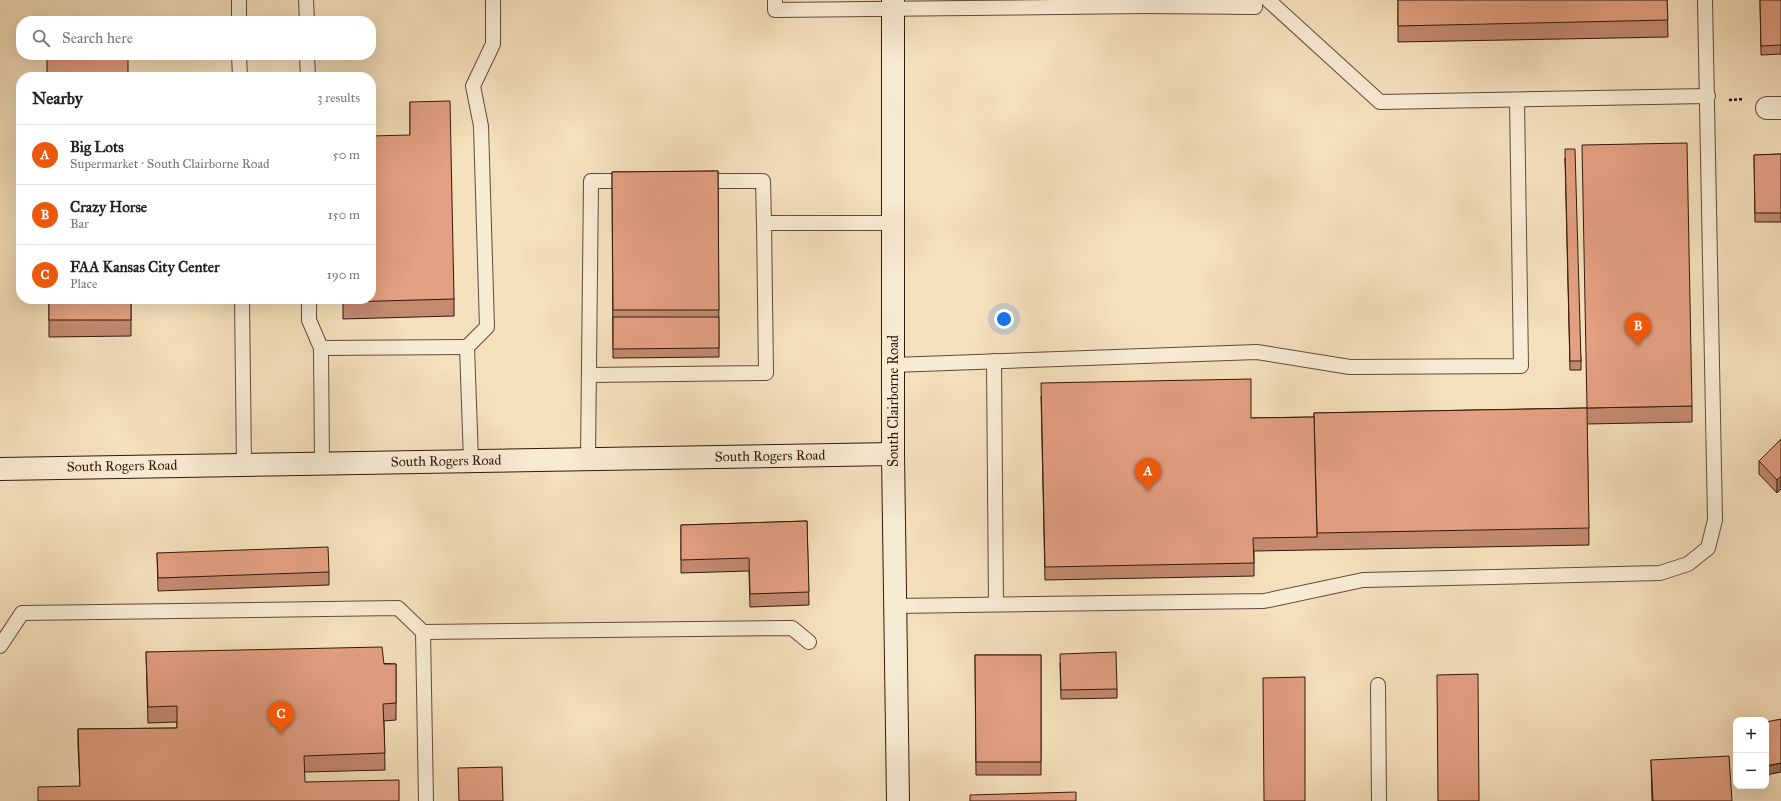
<!DOCTYPE html>
<html lang="en">
<head>
<meta charset="utf-8">
<style>
  :root { --surface:#fff; --page:#f2f2f2; --text:#222; --muted:#767676; --line:#e0e0e0; --accent:#ea580c }
  body { margin:0; font-family:"IM FELL Great Primer",serif; background:var(--page); color:var(--text) }
  .controls { position:absolute; right:12px; bottom:12px; display:grid; overflow:hidden; border-radius:8px; box-shadow:0 4px 16px #0002 }
  .controls button { width:36px; height:36px; display:grid; place-items:center; padding:0; border:0; border-bottom:1px solid var(--line); background:var(--surface); color:var(--text); font:20px sans-serif }
  .you { position:absolute; left:1004px; top:319px; width:14px; height:14px; margin:-10px; border:3px solid #fff; border-radius:50%; background:#1a73e8; box-shadow:0 0 0 6px #1a73e833 }
  .badge { display:grid; place-items:center; width:26px; height:26px; border-radius:50%; background:var(--accent); color:#fff; font-size:13px; font-weight:700 }
  .pin { position:absolute; translate:-50% -33px; filter:drop-shadow(0 1px 2px #0008) }
  .pin::after { content:''; position:absolute; top:21px; width:14px; height:12px; background:inherit; clip-path:polygon(0 0,100% 0,50% 100%) }
  .list { margin:0; padding:0; list-style:none }
  h2 { display:flex; justify-content:space-between; align-items:center; height:52px; margin:0; padding:0 16px; font-size:17px }
  h2 small { font-size:13px; font-weight:400; color:var(--muted) }
  .list li { display:grid; grid-template-columns:26px 1fr auto; gap:12px; align-items:center; box-sizing:border-box; height:60px; padding:0 16px; border-top:1px solid var(--line) }
  .list b { display:block; font-size:15px; white-space:nowrap }
  .list p { margin:0; font-size:13px; white-space:nowrap; color:var(--muted) }
  .list em { font-size:13px; font-style:normal; color:var(--muted) }
  .icon { flex:none; width:22px; height:22px; fill:none; stroke:currentColor; stroke-width:2; stroke-linecap:round; stroke-linejoin:round }
  .map { position:relative; flex:none; width:1781px; height:801px; overflow:hidden }
  .search { position:absolute; background:var(--surface); box-shadow:0 4px 16px #0002; left:16px; top:16px; width:360px; height:44px; display:flex; align-items:center; gap:10px; box-sizing:border-box; padding:0 14px; border-radius:16px; color:var(--muted); font-size:15px }
  .panel { position:absolute; background:var(--surface); box-shadow:0 4px 16px #0002; left:16px; top:72px; width:360px; height:232px; border-radius:16px }
  .map>svg:first-child { display:block }
</style>
</head>
<body>
<div class="map">
<svg width="1781" height="801" viewBox="0 0 1781 801">
  <rect width="100%" height="100%" fill="#f5e0bc"/>
  <filter id="stains"><feTurbulence type="fractalNoise" baseFrequency=".005" numOctaves="4"/><feColorMatrix values="0 0 0 0 .2 0 0 0 0 .09 0 0 0 0 .02 0 0 0 .5 -.17"/></filter>
  <radialGradient id="worn" r=".72"><stop offset=".6" stop-color="#630" stop-opacity="0"/><stop offset="1" stop-color="#630" stop-opacity=".3"/></radialGradient>
  <g fill="none" stroke-linecap="round" stroke-linejoin="round">
    <!-- lane casing -->
    <g stroke="#644a39" stroke-width="16">
      <g id="lane">
        <polyline points="239,0 239,21"/>
        <polyline points="306,0 307,21"/>
        <polyline points="775,0 775,10 1147,6 1255,7 1255,0"/>
        <polyline points="1268,0 1380,102 1708,96"/>
        <polyline points="239,55 240,77"/>
        <polyline points="307,55 308,77"/>
        <polyline points="699,181 763,181 764,223 893,223"/>
        <polyline points="242,299 244,465"/>
        <polyline points="309,299 309,320 321,348 322,463"/>
        <polyline points="321,348 467,347"/>
        <polyline points="994,361 996,604"/>
        <polyline points="893,365 1257,352 1350,367 1521,366 1517,100"/>
        <polyline points="589,375 766,373 764,223"/>
        <polyline points="588,458 591,181 630,181"/>
        <polyline points="471,461 467,347 487,327 481,126 473,86 493,44 493,0"/>
        <polyline points="895,606 1264,601 1363,580 1660,573 1688,564 1708,548 1715,520 1705,0"/>
        <polyline points="423,632 792,628 809,642"/>
        <polyline points="0,646 22,613 398,608 423,632 426,801"/>
        <polyline points="1378,685 1379,801"/>
      </g>
    </g>
    <!-- street casing -->
    <g stroke="#644a39" stroke-width="24">
      <polyline id="street" points="1767,108 1781,108"/>
    </g>
    <!-- secondary casing -->
    <g stroke="#34180d" stroke-width="24">
      <g id="secondary">
        <polyline points="893,0 893,454 898,801"/>
        <polyline points="0,469 893,454"/>
      </g>
    </g>
    <!-- path -->
    <polyline stroke="#34180d" stroke-width="2.5" stroke-dasharray="3 2" stroke-linecap="butt" points="1729,100 1744,99"/>
    <!-- lane -->
    <use href="#lane" stroke="#f8ebd3" stroke-width="14"/>
    <!-- street -->
    <use href="#street" stroke="#f8ebd3" stroke-width="22"/>
    <!-- secondary -->
    <use href="#secondary" stroke="#f8ebd3" stroke-width="22"/>
  </g>
  <!-- wall -->
  <g fill="#c38a70" stroke="#34180d">
    <polygon points="1398,0 1667,0 1668,37 1398,42"/>
    <polygon points="1760,0 1781,0 1781,54 1761,55"/>
    <polygon points="410,102 454,299 454,316 343,319 343,299 371,299 410,135"/>
    <polygon points="1781,154 1781,222 1755,222 1754,155"/>
    <polygon points="1565,158 1581,361 1581,370 1570,370"/>
    <polygon points="718,171 719,357 613,358 612,172"/>
    <polygon points="49,299 131,299 131,336 49,337"/>
    <polygon points="1041,396 1251,418 1314,417 1314,413 1692,406 1692,422 1587,424 1589,545 1254,551 1254,576 1045,580"/>
    <polygon points="1781,439 1777,493 1759,474 1759,461"/>
    <polygon points="807,521 809,605 750,607 749,571 681,573 681,525"/>
    <polygon points="157,553 329,572 329,585 158,591"/>
    <polygon points="146,652 396,664 396,720 384,721 385,770 305,772 80,786 78,746 78,729 177,728 177,722 148,723"/>
    <polygon points="975,655 1041,655 1041,775 976,775"/>
    <polygon points="1060,663 1117,689 1117,698 1061,699"/>
    <polygon points="1651,760 1732,801 1652,801"/>
  </g>
  <!-- shaded-wall -->
  <g fill="#9f705b" stroke="#34180d">
    <polygon points="1781,476 1781,489 1777,493 1777,480"/>
    <polygon points="1781,763 1781,772 1766,775 1766,766"/>
  </g>
  <!-- building -->
  <g fill="#e3a082" stroke="#34180d">
    <polygon points="1398,0 1667,0 1668,20 1398,26"/>
    <polygon points="1760,0 1781,0 1781,45 1761,46"/>
    <polygon points="128,17 128,21 46,21 46,18"/>
    <rect x="47" y="55" width="81" height="22"/>
    <polygon points="450,101 454,299 343,302 343,299 371,299 371,136 410,135 410,102"/>
    <polygon points="1687,143 1692,406 1587,408 1589,528 1317,533 1314,413 1587,408 1582,145"/>
    <polygon points="1565,149 1575,149 1581,361 1570,361"/>
    <polygon points="1781,154 1781,213 1755,213 1754,155"/>
    <polygon points="718,171 719,310 613,310 612,172"/>
    <rect x="49" y="299" width="82" height="21"/>
    <polygon points="613,317 719,317 719,348 613,349"/>
    <polygon points="1251,379 1251,418 1314,417 1317,537 1253,538 1254,563 1045,567 1041,383"/>
    <polygon points="1781,439 1781,476 1777,480 1759,461"/>
    <polygon points="807,521 809,592 750,594 749,558 681,560 681,525"/>
    <polygon points="328,547 329,572 158,578 157,553"/>
    <polygon points="382,647 384,664 396,664 396,703 383,704 385,753 304,756 305,782 399,780 399,801 38,801 38,787 80,786 78,729 177,728 177,706 148,707 146,652"/>
    <polygon points="1116,652 1117,689 1061,690 1060,654"/>
    <polygon points="975,655 1041,655 1041,762 976,762"/>
    <polygon points="1478,674 1479,801 1438,801 1437,675"/>
    <polygon points="1305,677 1305,801 1264,801 1263,678"/>
    <polygon points="1781,719 1781,763 1766,766 1766,722"/>
    <polygon points="1729,756 1732,801 1653,801 1651,760"/>
    <polygon points="502,767 503,801 459,801 458,768"/>
    <polygon points="1076,792 1076,801 970,801 970,795"/>
  </g>
  <g text-anchor="middle" dominant-baseline="central" stroke-width="3" stroke-linejoin="round" paint-order="stroke">
    <!-- street labels -->
    <g font-size="14" fill="#34180d" stroke="#f8ebd3">
      <text transform="translate(893 401) rotate(-90)">South Clairborne Road</text>
      <text transform="translate(770 456) rotate(-1)">South Rogers Road</text>
      <text transform="translate(446 461) rotate(-1)">South Rogers Road</text>
      <text transform="translate(122 466) rotate(-1)">South Rogers Road</text>
    </g>
  </g>
  <rect width="100%" height="100%" filter="url(#stains)"/>
  <rect width="100%" height="100%" fill="url(#worn)"/>
</svg>
<div class="controls">
<button>+</button>
<button>−</button>
</div>
<div class="you"></div>
<div class="pin badge" style="left:1148px;top:491px">A</div>
<div class="pin badge" style="left:1638px;top:346px">B</div>
<div class="pin badge" style="left:281px;top:734px">C</div>
<div class="search"><svg class="icon" aria-label="search" viewBox="0 0 24 24"><circle cx="10" cy="10" r="6"/><path d="M15 15l6 6"/></svg>Search here</div>
<section class="panel">
<h2>Nearby<small>3 results</small></h2>
<ul class="list">
<li><span class="badge">A</span><div><b>Big Lots</b><p>Supermarket · South Clairborne Road</p></div><em>50 m</em></li>
<li><span class="badge">B</span><div><b>Crazy Horse</b><p>Bar</p></div><em>150 m</em></li>
<li><span class="badge">C</span><div><b>FAA Kansas City Center</b><p>Place</p></div><em>190 m</em></li>
</ul>
</section>
</div>
</body>
</html>
